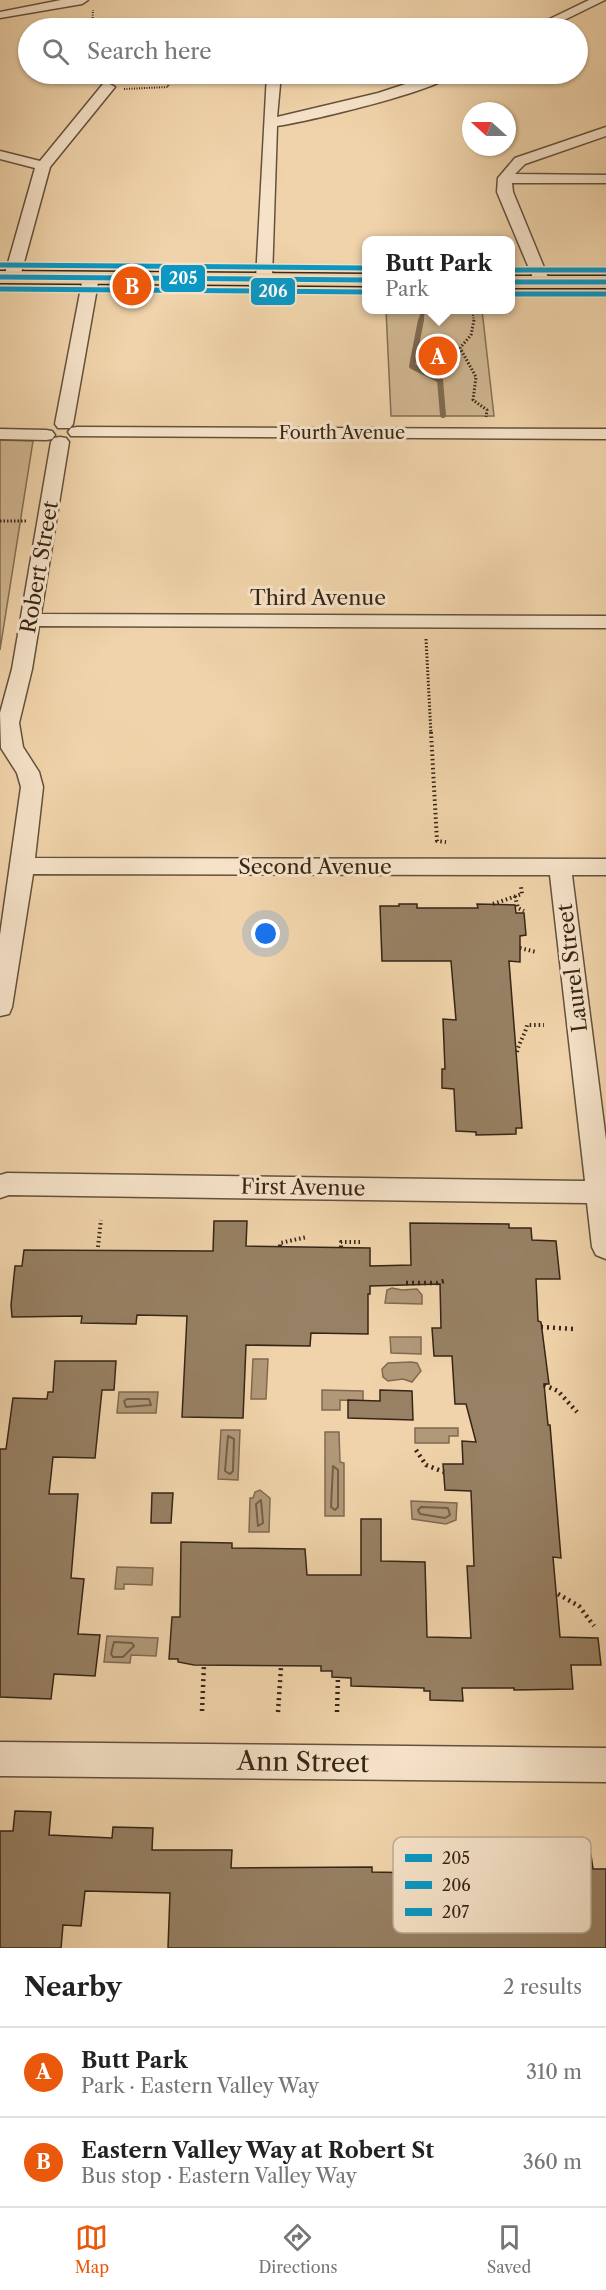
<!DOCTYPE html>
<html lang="en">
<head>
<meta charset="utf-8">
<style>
  :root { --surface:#fff; --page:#f6f6f6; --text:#222; --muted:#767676; --line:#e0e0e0; --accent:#ea580c }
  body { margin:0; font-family:"Libre Caslon Text",serif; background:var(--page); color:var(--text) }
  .compass { position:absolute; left:462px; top:102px; width:54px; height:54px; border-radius:50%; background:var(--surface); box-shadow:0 2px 4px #0004; rotate:291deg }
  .you { position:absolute; left:266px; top:934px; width:21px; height:21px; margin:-15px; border:4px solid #fff; border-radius:50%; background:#1a73e8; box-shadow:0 0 0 9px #1a73e833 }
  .badge { display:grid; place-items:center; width:39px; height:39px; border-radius:50%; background:var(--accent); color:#fff; font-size:20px; font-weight:700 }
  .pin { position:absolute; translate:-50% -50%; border:3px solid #fff; box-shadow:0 2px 6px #0006 }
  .popup { position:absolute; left:362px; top:236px; width:153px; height:78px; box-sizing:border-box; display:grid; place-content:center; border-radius:12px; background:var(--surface); filter:drop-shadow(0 2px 4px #0005); font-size:20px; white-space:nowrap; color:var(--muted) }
  .popup b { font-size:22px; color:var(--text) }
  .popup::after { content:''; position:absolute; left:50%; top:100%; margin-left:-12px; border:12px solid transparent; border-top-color:var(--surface) }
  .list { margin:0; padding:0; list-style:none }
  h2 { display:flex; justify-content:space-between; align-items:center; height:78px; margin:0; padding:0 24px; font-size:26px }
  h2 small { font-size:20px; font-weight:400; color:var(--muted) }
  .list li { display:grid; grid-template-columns:39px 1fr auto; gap:18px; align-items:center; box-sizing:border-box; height:90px; padding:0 24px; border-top:2px solid var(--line) }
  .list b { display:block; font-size:22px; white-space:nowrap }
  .list p { margin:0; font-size:20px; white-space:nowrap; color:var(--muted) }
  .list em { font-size:20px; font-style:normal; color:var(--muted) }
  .icon { flex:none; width:33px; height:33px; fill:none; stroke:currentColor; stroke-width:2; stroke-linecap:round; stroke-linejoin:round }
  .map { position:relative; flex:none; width:606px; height:1948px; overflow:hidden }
  .search { position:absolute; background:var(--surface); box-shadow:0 2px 4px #0004; left:18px; right:18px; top:18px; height:66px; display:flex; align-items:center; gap:15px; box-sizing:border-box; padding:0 21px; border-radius:33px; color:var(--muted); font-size:22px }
  .sheet { height:258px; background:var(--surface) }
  nav { display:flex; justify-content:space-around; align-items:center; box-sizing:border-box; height:84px; border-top:2px solid var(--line); background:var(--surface); font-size:16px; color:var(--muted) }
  nav a { display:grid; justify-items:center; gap:3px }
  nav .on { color:var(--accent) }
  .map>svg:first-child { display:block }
</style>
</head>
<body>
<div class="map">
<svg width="606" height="1948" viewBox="0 0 606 1948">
  <rect width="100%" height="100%" fill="#f0d3aa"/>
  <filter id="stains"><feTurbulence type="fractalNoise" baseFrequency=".00333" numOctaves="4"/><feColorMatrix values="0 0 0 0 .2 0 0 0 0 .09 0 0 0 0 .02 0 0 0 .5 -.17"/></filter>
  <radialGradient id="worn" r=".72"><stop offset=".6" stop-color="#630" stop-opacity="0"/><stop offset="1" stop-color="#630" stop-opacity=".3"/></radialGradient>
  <!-- green -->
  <g fill="#d0b691" stroke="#836e54" stroke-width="1.5">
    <polygon points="386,310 482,310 494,416 391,416"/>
    <polygon points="0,440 33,441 0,650"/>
  </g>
  <!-- water -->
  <g fill="#b19878" stroke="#806a51" stroke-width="1.5">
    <polygon points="392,1288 402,1290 417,1289 422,1295 422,1304 385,1303 387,1290"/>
    <polygon points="390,1337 421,1337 421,1354 391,1353"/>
    <polygon points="253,1359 268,1359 266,1399 251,1399"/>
    <polygon points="411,1362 417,1363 421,1371 412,1382 403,1379 388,1381 383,1377 382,1369 388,1363"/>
    <polygon points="322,1390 363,1391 363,1401 340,1400 340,1410 322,1410"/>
    <polygon points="119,1392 158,1392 156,1413 117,1413"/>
    <polygon points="415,1428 458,1428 458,1436 449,1436 449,1443 415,1443"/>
    <polygon points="221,1430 240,1430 238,1480 218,1479"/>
    <polygon points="325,1432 339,1432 340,1462 344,1463 344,1516 325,1516"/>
    <polygon points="260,1490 270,1498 269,1532 249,1532 250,1498 253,1498 255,1492"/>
    <polygon points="411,1501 457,1503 456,1520 446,1524 412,1519"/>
    <polygon points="117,1567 153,1568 152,1585 124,1584 124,1589 115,1589"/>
    <polygon points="107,1636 158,1638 156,1656 131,1655 130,1663 104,1662"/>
  </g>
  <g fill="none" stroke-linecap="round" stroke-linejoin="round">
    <!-- shore -->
    <g stroke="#745f48" stroke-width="2">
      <polygon points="127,1399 149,1399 151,1405 126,1407 124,1401"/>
      <polygon points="228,1436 234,1439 233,1471 230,1474 225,1471"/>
      <polygon points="333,1466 338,1470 338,1507 335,1510 331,1507"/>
      <polygon points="261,1500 263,1523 258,1526 256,1504"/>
      <polygon points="421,1507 448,1508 450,1515 445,1518 420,1514 418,1510"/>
      <polygon points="114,1642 132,1643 134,1646 123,1657 113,1657 111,1654"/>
    </g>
    <!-- stream-far1 -->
    <polyline stroke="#806a51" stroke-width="4.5" points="421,321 423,310"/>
    <!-- stream -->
    <polyline stroke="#806a51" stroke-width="6" points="421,320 412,366 440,380 443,415"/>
  </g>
  <!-- building -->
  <g fill="#978063" stroke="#362617" stroke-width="1.5">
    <polygon points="399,904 417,904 417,908 478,908 477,904 515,905 516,913 524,913 526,935 520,936 520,962 509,961 522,1128 516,1128 516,1134 476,1135 476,1132 456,1131 454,1089 442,1088 442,1069 445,1069 443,1019 456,1020 451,961 382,961 380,906 399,906"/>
    <polygon points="214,1221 247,1221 246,1246 370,1248 370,1266 411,1265 410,1223 509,1224 509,1228 531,1228 532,1240 556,1241 560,1279 536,1279 538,1321 541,1322 549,1384 544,1384 548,1425 550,1425 561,1558 553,1557 560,1637 598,1638 601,1665 571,1665 573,1689 514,1690 514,1688 462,1688 463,1701 430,1700 430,1691 424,1691 424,1688 351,1686 351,1678 332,1677 332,1671 321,1671 321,1666 194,1665 178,1662 178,1659 169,1659 172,1617 180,1617 181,1542 232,1543 232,1548 305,1549 307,1575 361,1575 361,1519 381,1519 381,1561 425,1562 427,1637 471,1638 467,1566 474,1566 471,1491 445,1490 443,1464 463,1464 462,1441 476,1442 466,1404 455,1404 452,1356 434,1356 432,1328 441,1328 440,1284 370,1286 370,1294 368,1294 368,1334 311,1333 310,1346 246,1345 243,1418 182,1417 187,1316 137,1315 136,1324 81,1323 82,1316 12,1317 11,1305 15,1266 22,1266 24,1250 213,1251"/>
    <polygon points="55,1361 116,1361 114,1390 102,1390 95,1458 53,1457 49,1494 78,1494 71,1578 84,1579 78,1634 100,1635 95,1676 54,1674 51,1699 0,1697 0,1449 6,1449 13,1398 47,1399 48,1392 53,1392"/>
    <polygon points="380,1390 412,1391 413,1420 348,1418 348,1400 380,1401"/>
    <polygon points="152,1493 173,1493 171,1523 151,1523"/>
    <polygon points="15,1811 51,1812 49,1835 112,1838 113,1827 153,1828 152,1850 232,1850 231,1868 372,1867 372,1872 423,1873 422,1855 524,1856 523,1852 547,1852 548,1855 591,1855 593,1869 606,1869 606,1948 168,1948 170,1893 85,1891 81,1926 63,1925 61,1948 0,1948 0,1831 13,1831"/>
  </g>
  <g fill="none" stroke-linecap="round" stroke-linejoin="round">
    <!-- minor casing -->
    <g stroke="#64513c" stroke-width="3">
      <g id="minor">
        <polygon points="61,0 88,0 82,4 0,18 0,12"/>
        <polygon points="589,0 605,0 548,28 531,28"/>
        <polygon points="353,21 358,22 360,25 358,28 335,28 337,25"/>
        <path d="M267 74H281L277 117 378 93 436 74H453C438 91 305 122 277 126L272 279 264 284 256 279Z"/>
        <polygon points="108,83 115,87 50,167 20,277 18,280 6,280 4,277 35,168 0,159 0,151 40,161 103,84"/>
        <polygon points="606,127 606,136 525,164 515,174 606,175 606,183 512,183 513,192 550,282 542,287 536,285 497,192 498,178 515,158"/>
        <polygon points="91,272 99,277 73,424 70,428 58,428 55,424 83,277"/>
        <polygon points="77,427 606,429 606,439 71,436 68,432 71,428"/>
        <polygon points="0,429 46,430 52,431 55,435 52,439 46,440 0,439"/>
        <polygon points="60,437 66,438 69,442 41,614 606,616 606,628 39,626 32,669 19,723 23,747 39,772 43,787 35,858 606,859 606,875 572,875 606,1140 606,1259 596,1255 592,1247 587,1203 9,1195 0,1198 0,1175 7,1173 585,1181 550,875 33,874 12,1007 9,1014 0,1016 0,935 21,787 17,773 1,748 0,713 12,669 51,442 54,438"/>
        <polygon points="0,1742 606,1748 606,1782 0,1776"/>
      </g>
    </g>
    <!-- major casing -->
    <g stroke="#362617" stroke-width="3">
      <g id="major">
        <polygon points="0,271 366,274 366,286 0,283"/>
        <rect x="510" y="276" width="96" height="12"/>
      </g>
    </g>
    <!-- path-far3 -->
    <g stroke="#362617" stroke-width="2" stroke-dasharray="1 1.5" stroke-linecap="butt">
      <polyline points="92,28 93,10"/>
      <polyline points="124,89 168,87 170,76 257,76"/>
      <polyline points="472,310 474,321"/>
    </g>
    <!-- path-far2 -->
    <g stroke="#362617" stroke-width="3" stroke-dasharray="1.5 2" stroke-linecap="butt">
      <polyline points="474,320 471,335 460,348 476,377 473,400 487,410 486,417"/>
      <polyline points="0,521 26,521"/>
      <polyline points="426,639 431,734"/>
    </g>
    <!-- path-far1 -->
    <g stroke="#362617" stroke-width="4" stroke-dasharray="1.5 3" stroke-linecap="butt">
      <polyline points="431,732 437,841 446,842"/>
      <polyline points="515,896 518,908 524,911"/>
      <polyline points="493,904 522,894 521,887"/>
      <polyline points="520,948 536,952"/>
      <path d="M517 1052C519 1042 525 1035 527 1025H544"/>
      <polyline points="280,1246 280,1243 307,1237"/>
      <polyline points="98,1247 101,1220"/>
      <polyline points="341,1247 341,1242 363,1242"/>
    </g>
    <!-- path -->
    <g stroke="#362617" stroke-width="4.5" stroke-dasharray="2 4" stroke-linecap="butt">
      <polyline points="406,1283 437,1283 447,1280"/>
      <polyline points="541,1327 575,1329"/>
      <polyline points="544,1385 558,1391 577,1412"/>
      <polyline points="416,1450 426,1465 444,1472"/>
      <polyline points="558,1594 579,1606 594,1626"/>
      <polyline points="202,1711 204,1665"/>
      <polyline points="278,1712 281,1667"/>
      <polyline points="337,1712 338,1677"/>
    </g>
    <!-- minor -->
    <use href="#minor" fill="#f5e2c8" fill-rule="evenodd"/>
    <!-- major -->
    <use href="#major" fill="#f0d3aa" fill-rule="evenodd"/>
    <!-- bus-1 casing -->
    <g stroke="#f5e2c8" stroke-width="8">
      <g id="bus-1">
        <polyline points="0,277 366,280"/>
        <polyline points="510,282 606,282"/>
      </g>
    </g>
    <!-- bus-2 casing -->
    <g stroke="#f5e2c8" stroke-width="8">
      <g id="bus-2">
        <polyline points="0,289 366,292"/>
        <polyline points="510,294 606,294"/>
      </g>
    </g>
    <!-- bus-3 casing -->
    <g stroke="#f5e2c8" stroke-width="8">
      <g id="bus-3">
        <polyline points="0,265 366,268"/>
        <polyline points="510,270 606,270"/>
      </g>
    </g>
    <!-- bus-1 -->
    <use href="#bus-1" stroke="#0b98c4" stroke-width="5"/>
    <!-- bus-2 -->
    <use href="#bus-2" stroke="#0b98c4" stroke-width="5"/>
    <!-- bus-3 -->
    <use href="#bus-3" stroke="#0b98c4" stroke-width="5"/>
  </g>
  <g text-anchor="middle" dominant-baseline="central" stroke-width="6" stroke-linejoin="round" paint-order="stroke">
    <!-- far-street labels -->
    <g font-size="18" fill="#362617" stroke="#f5e2c8">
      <text x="342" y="433">Fourth Avenue</text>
    </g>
    <!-- street labels -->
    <g font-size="21" fill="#362617" stroke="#f5e2c8">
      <text transform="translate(39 567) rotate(-80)">Robert Street</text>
      <text x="318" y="597">Third Avenue</text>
      <text x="315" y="866">Second Avenue</text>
      <text transform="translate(572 968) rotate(-97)">Laurel Street</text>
      <text transform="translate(303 1187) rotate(1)">First Avenue</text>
    </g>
    <!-- near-street labels -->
    <g font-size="26" fill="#362617" stroke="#f5e2c8">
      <text transform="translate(303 1762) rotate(1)">Ann Street</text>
    </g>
  </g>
  <!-- legend -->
  <rect x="393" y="1837" width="198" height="96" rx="9" fill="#f5e2c8" stroke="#bcaa93" stroke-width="1.5"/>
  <rect x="405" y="1854" width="27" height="8" fill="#0b98c4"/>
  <rect x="405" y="1881" width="27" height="8" fill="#0b98c4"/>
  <rect x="405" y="1908" width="27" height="8" fill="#0b98c4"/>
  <g font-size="16" fill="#362617">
    <text x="442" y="1864">205</text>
    <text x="442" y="1891">206</text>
    <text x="442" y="1918">207</text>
  </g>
  <g stroke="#f5e2c8" stroke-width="2">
    <rect x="160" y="264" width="46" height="29" rx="6" fill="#0b98c4"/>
    <rect x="250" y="277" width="46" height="29" rx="6" fill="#0b98c4"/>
  </g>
  <g font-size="16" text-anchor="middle" font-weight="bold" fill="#fff">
    <text x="183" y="284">205</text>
    <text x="273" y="297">206</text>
  </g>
  <rect width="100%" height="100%" filter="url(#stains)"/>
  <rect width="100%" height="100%" fill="url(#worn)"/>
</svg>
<svg class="compass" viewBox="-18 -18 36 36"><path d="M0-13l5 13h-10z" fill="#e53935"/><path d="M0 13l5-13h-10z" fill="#767676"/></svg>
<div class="you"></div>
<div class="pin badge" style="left:438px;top:356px">A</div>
<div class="popup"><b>Butt Park</b>Park</div>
<div class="pin badge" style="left:132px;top:286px">B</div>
<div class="search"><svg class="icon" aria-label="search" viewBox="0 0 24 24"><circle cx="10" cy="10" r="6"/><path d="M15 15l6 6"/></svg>Search here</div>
</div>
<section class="sheet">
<h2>Nearby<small>2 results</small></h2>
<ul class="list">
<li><span class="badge">A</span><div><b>Butt Park</b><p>Park · Eastern Valley Way</p></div><em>310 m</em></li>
<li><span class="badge">B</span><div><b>Eastern Valley Way at Robert St</b><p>Bus stop · Eastern Valley Way</p></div><em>360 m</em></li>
</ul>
</section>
<nav>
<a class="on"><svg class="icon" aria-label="map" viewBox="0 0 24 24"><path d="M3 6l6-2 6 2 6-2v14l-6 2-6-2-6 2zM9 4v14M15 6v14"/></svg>Map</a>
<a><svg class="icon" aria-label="directions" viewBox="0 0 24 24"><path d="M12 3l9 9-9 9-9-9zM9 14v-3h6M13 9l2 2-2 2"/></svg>Directions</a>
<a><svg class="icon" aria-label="saved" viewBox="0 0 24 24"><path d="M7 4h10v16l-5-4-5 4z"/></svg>Saved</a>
</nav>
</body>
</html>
